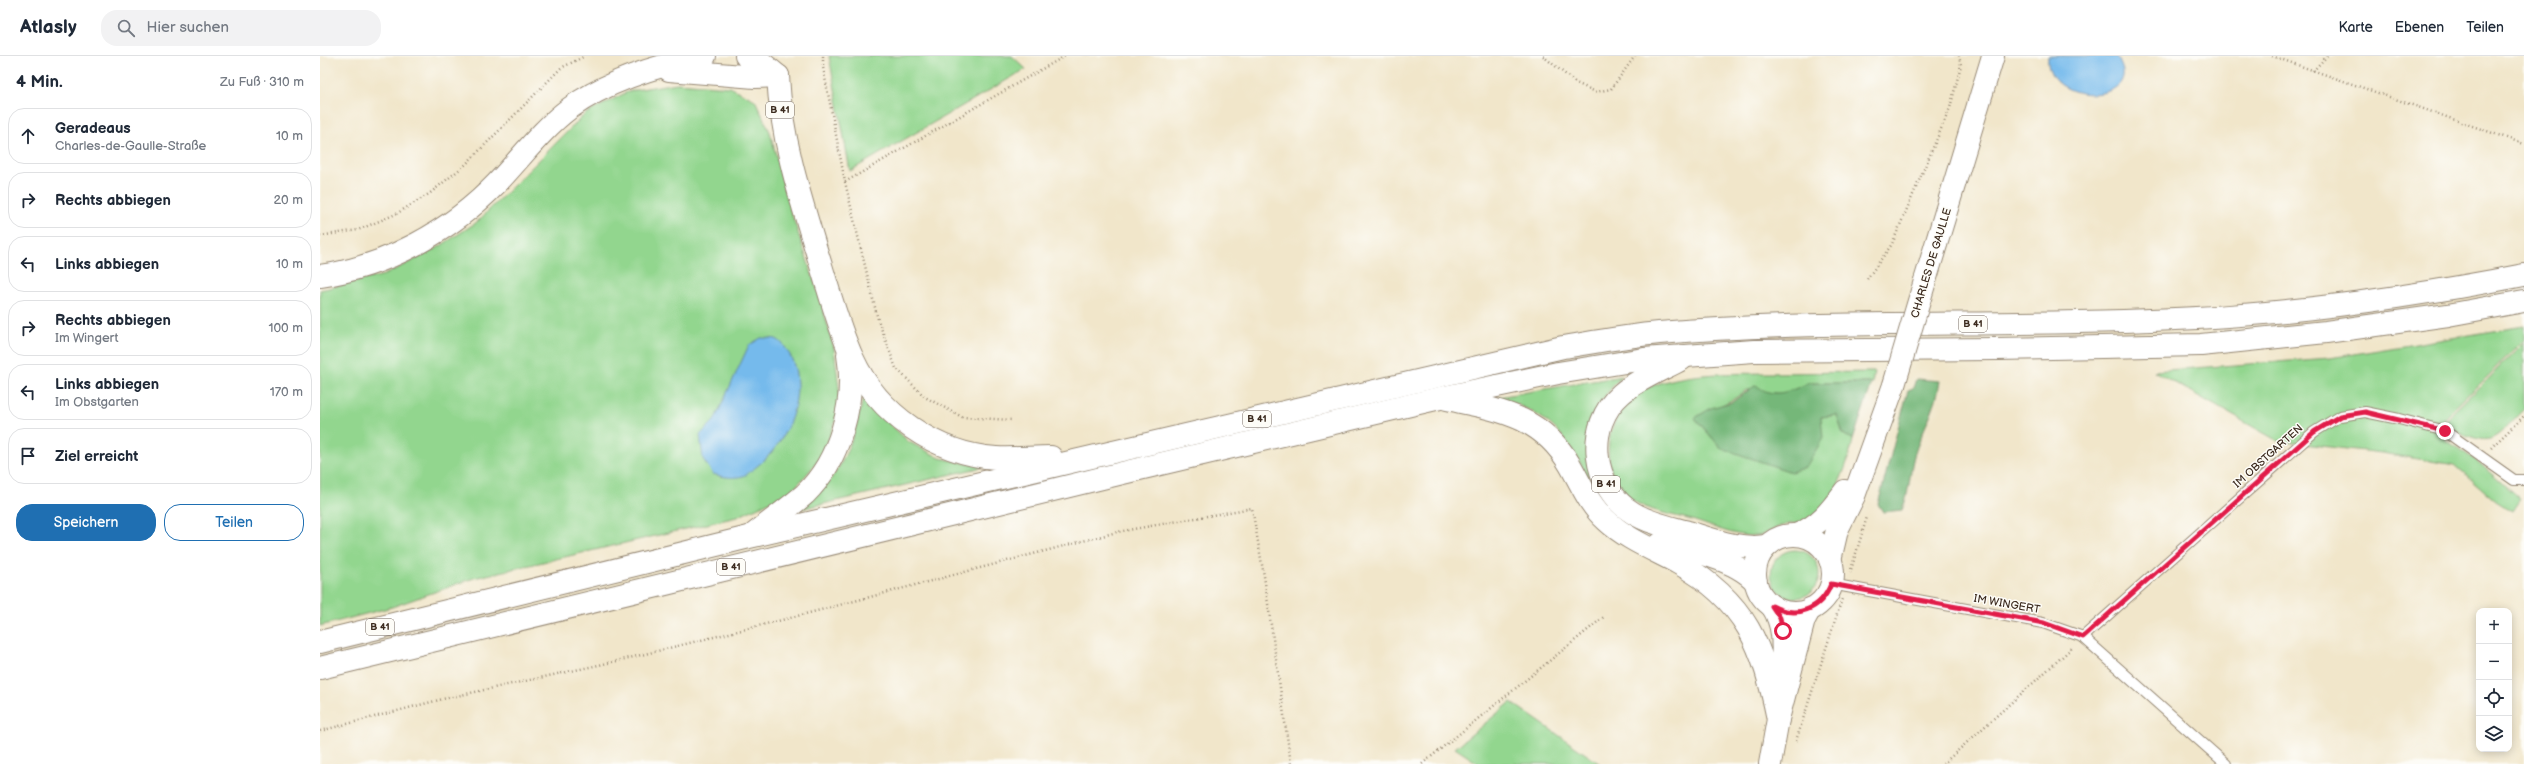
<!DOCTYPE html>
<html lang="de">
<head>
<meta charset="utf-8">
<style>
  :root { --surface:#fff; --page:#f2f2f3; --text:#1f2937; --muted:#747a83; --line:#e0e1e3; --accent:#1f6fb2 }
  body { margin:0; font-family:"Balsamiq Sans",sans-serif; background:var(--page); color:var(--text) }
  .controls { position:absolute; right:12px; bottom:12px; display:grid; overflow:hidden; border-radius:8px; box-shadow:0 2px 10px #0003 }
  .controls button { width:36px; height:36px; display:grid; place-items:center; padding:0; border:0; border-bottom:1px solid var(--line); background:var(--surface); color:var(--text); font:20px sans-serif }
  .stop { position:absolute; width:12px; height:12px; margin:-9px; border:3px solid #e11d48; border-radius:50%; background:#fff }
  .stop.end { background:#e11d48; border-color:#fff; box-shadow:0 1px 4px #0008 }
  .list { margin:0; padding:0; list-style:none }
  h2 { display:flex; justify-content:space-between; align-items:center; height:52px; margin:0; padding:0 16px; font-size:17px }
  h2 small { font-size:13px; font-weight:400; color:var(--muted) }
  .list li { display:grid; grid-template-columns:26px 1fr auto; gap:12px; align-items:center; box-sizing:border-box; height:56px; margin:0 8px 8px; padding:0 8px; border:1px solid var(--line); border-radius:16px }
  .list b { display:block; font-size:15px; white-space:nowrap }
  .list p { margin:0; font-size:13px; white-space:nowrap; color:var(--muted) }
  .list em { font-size:13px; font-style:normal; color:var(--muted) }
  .actions { display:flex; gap:8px; padding:12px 16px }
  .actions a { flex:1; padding:9px 0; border:1px solid var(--accent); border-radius:16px; text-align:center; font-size:14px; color:var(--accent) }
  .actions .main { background:var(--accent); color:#fff }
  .icon { flex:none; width:22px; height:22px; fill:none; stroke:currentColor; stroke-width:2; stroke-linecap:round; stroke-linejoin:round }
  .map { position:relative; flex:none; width:2204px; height:708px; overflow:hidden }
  header { display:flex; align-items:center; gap:24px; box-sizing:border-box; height:56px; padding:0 20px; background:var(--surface); border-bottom:1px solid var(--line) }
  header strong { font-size:19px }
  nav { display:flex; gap:22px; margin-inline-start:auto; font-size:14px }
  .search { width:280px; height:36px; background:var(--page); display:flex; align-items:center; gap:10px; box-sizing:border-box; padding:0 14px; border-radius:16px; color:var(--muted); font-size:15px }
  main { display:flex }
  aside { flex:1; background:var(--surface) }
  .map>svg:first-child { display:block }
</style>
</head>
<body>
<header>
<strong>Atlasly</strong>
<div class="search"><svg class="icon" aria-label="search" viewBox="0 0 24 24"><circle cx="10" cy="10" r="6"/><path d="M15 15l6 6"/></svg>Hier suchen</div>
<nav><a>Karte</a><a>Ebenen</a><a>Teilen</a></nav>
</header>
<main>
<aside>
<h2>4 Min.<small>Zu Fuß · 310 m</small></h2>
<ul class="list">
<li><svg class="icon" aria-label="ahead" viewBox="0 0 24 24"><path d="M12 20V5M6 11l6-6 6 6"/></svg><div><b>Geradeaus</b><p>Charles-de-Gaulle-Straße</p></div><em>10 m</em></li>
<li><svg class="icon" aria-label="right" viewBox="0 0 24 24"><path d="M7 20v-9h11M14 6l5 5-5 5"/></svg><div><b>Rechts abbiegen</b></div><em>20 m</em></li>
<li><svg class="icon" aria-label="left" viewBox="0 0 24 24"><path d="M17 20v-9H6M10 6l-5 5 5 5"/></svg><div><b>Links abbiegen</b></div><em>10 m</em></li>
<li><svg class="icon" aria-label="right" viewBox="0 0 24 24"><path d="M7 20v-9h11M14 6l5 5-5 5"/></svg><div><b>Rechts abbiegen</b><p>Im Wingert</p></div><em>100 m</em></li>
<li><svg class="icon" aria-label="left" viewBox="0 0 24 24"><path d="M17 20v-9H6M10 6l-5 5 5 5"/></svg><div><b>Links abbiegen</b><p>Im Obstgarten</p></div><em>170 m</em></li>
<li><svg class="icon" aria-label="arrive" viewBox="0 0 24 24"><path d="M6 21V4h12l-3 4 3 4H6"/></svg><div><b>Ziel erreicht</b></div></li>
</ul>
<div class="actions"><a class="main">Speichern</a><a>Teilen</a></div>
</aside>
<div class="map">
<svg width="2204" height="708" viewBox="0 0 2204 708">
  <rect width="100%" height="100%" fill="#fdfcf7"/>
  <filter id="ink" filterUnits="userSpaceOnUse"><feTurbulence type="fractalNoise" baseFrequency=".025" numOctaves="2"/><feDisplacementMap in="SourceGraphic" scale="8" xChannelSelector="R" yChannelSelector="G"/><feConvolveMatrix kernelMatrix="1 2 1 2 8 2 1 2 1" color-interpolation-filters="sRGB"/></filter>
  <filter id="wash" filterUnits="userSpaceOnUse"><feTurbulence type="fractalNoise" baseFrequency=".012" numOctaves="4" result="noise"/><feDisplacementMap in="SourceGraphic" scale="16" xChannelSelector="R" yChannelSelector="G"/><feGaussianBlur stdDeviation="0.9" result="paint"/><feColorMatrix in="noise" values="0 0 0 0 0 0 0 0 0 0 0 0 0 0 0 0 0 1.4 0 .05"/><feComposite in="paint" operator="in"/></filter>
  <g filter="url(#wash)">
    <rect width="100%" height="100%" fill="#f1e6ca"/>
    <!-- green -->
    <g fill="#92d68e" stroke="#668056">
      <polygon points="509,0 692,0 706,13 530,115"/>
      <polygon points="357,27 410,31 435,44 450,76 470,153 499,239 514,292 521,349 502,401 471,436 417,461 154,522 72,551 0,570 0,234 64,219 114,194 157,166 265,58 309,35"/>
      <polygon points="2204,270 2204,284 2124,362 2126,384 2158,406 2200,443 2192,455 2176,445 2135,409 2062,397 1958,385 1834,315 2010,302"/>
      <path d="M2204 287V353C2169 388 2175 391 2128 372L2126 363Z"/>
      <path d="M1554 316 1552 327H1489L1464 338 1426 334C1409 349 1394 350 1375 362L1401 392 1501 361 1517 359 1523 378 1533 384C1527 412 1513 451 1486 465 1479 468 1469 467 1461 470 1453 473 1442 481 1434 480 1413 480 1392 470 1372 464 1353 459 1327 455 1311 443 1273 414 1286 350 1327 332 1364 316 1406 318 1445 317 1481 317 1518 316 1554 316Z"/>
      <path d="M1302 320C1270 355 1259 376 1273 423L1270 425C1244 376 1231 360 1178 341Z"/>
      <path d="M543 343 589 386 620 402 663 411 481 453C520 422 532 391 543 343Z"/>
      <circle cx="1475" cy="518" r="24"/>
      <polygon points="1191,646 1280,708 1159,708 1135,692"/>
    </g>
    <!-- forest -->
    <g fill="#75b779" stroke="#58704c">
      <path d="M1596 323 1620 325C1617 351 1602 374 1594 400 1589 419 1590 435 1582 454L1563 456 1558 448 1588 334 1593 332Z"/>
      <path d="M1489 327H1552L1533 384 1523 378 1517 359 1501 361 1503 382 1486 411 1471 416 1401 392 1375 362 1391 352 1412 346 1436 329C1453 344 1470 335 1489 327Z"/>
    </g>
    <!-- water -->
    <g fill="#75baec" stroke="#587285">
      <path d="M1728 0H1797C1799 5 1802 10 1803 15 1808 48 1724 47 1728 0Z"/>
      <path d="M441 282C445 282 452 282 456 283 463 286 466 293 470 299 489 337 467 388 436 411 432 414 427 419 423 420 413 423 403 421 393 418L383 403 380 379 394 365 429 289Z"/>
    </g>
  </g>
  <g filter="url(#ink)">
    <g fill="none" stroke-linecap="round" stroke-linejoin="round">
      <!-- service casing -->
      <g stroke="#968874" stroke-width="12">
        <g id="service">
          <polyline points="1511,528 1723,567 1763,581 1906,708"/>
          <polyline points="1763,581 1994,376 2020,360 2045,356 2079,363 2125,375 2194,424 2204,424"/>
        </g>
      </g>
      <!-- tertiary casing -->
      <g stroke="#968874" stroke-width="24">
        <g id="tertiary">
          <polyline points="426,0 441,6 458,20"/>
          <polyline points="349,14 435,21 458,20"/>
          <path d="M0 220C66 211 131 175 177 127 201 102 222 73 250 52 289 24 338 9 385 0"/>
          <polyline points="1605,225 1673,0"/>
          <path d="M1476 479C1499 470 1511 454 1525 435"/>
          <circle cx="1474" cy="518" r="39"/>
          <polyline points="1510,504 1517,474 1534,440 1574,329"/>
          <path d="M1452 550C1465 570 1463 590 1462 614"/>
          <polyline points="1450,708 1458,663 1484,564 1490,553"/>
        </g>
      </g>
      <!-- trunk casing -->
      <g stroke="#968874" stroke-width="24">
        <g id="trunk">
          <path d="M458 20C461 82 480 141 498 200 509 234 518 271 533 303 558 358 616 398 676 402 694 403 713 401 731 401"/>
          <path d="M1362 303C1342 314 1318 323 1301 338 1264 370 1272 432 1313 457 1329 467 1350 471 1368 476 1394 484 1419 494 1447 490"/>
          <path d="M1127 343C1178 354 1221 359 1250 409 1261 428 1269 449 1286 464 1306 483 1334 494 1358 507 1427 545 1443 591 1458 663"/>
          <path d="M434 478C450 465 469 452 485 438 520 404 536 346 528 299"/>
          <path d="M1340 488C1370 494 1416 503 1436 526"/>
          <path d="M0 586 429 481 1243 291C1274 286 1307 280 1339 277 1518 262 1698 272 1877 262 1987 256 2096 240 2204 219"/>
          <polyline points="0,612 823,412 1120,342 1238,317 1324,303 1434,295 1675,293 1881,289 2006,276 2128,259 2204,245"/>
        </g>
      </g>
      <!-- path -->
      <g stroke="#968874" stroke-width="2.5" stroke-dasharray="1 3" stroke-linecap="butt">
        <polyline points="503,0 503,11 525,126 558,264 576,312 605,341 642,361 692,364"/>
        <polyline points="1223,0 1256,27 1276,36 1291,33 1315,0"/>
        <polyline points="1952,0 2204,88"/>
        <polyline points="1993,15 2007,0"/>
        <polyline points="525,126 745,0"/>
        <polyline points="0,180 38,174 76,158 109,138 145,109 241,12 265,0"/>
        <polyline points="1547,223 1572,188 1630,52 1641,9 1639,0"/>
        <polyline points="2171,392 2204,360"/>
        <polyline points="1530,517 1547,461"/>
        <polyline points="0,675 123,643 297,605 470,562 797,476 932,452 944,520 971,708"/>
        <polyline points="1476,685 1522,543"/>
        <polyline points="1102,708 1285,560"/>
        <polyline points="1623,708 1752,592"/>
      </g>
      <!-- service -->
      <use href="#service" stroke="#fff" stroke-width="10"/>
      <!-- tertiary -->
      <use href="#tertiary" stroke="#fff" stroke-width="22"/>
      <!-- trunk -->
      <use href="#trunk" stroke="#fff" stroke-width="22"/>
      <!-- tertiary-bridge casing -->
      <g stroke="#968874" stroke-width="24" stroke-linecap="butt">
        <polyline id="tertiary-bridge" points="1574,329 1605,225"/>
      </g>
      <!-- tertiary-bridge -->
      <use href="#tertiary-bridge" stroke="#fff" stroke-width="22"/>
    </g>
  </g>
  <g fill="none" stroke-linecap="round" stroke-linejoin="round" filter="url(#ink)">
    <!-- route -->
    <path stroke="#e11d48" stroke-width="5" d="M1463 575 1460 562 1452 550C1476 563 1501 554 1511 528L1724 567 1763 581 1994 376 2020 360 2045 356 2125 375"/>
  </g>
  <g text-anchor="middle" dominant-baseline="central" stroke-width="3" stroke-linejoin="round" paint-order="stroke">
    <!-- shield labels -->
    <g fill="#fdfcf7" stroke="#75695f" stroke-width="1">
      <rect x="446" y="46" width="28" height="16" rx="3"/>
      <rect x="1639" y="260" width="28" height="16" rx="3"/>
      <rect x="923" y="355" width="28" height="16" rx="3"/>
      <rect x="1272" y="420" width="28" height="16" rx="3"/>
      <rect x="397" y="503" width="28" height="16" rx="3"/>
      <rect x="46" y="563" width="28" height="16" rx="3"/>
    </g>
    <g font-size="10" font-weight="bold" fill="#3b2a1e">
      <text x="460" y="54">B 41</text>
      <text x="1653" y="268">B 41</text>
      <text x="937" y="363">B 41</text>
      <text x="1286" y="428">B 41</text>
      <text x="411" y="511">B 41</text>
      <text x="60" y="571">B 41</text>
    </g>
    <!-- street labels -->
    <g font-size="11" fill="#3b2a1e" stroke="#fdfcf7">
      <text transform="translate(1611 207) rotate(-73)">CHARLES DE GAULLE</text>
      <text transform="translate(1948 400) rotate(-42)">IM OBSTGARTEN</text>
      <text transform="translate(1687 548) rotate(10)">IM WINGERT</text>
    </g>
  </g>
</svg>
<div class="controls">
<button>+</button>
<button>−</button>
<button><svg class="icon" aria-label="locate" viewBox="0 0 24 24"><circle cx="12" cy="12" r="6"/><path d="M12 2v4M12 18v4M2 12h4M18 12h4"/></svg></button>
<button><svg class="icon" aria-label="layers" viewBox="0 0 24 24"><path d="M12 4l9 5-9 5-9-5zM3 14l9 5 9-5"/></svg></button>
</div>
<div class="stop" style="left:1463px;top:575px"></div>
<div class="stop end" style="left:2125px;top:375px"></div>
</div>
</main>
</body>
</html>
